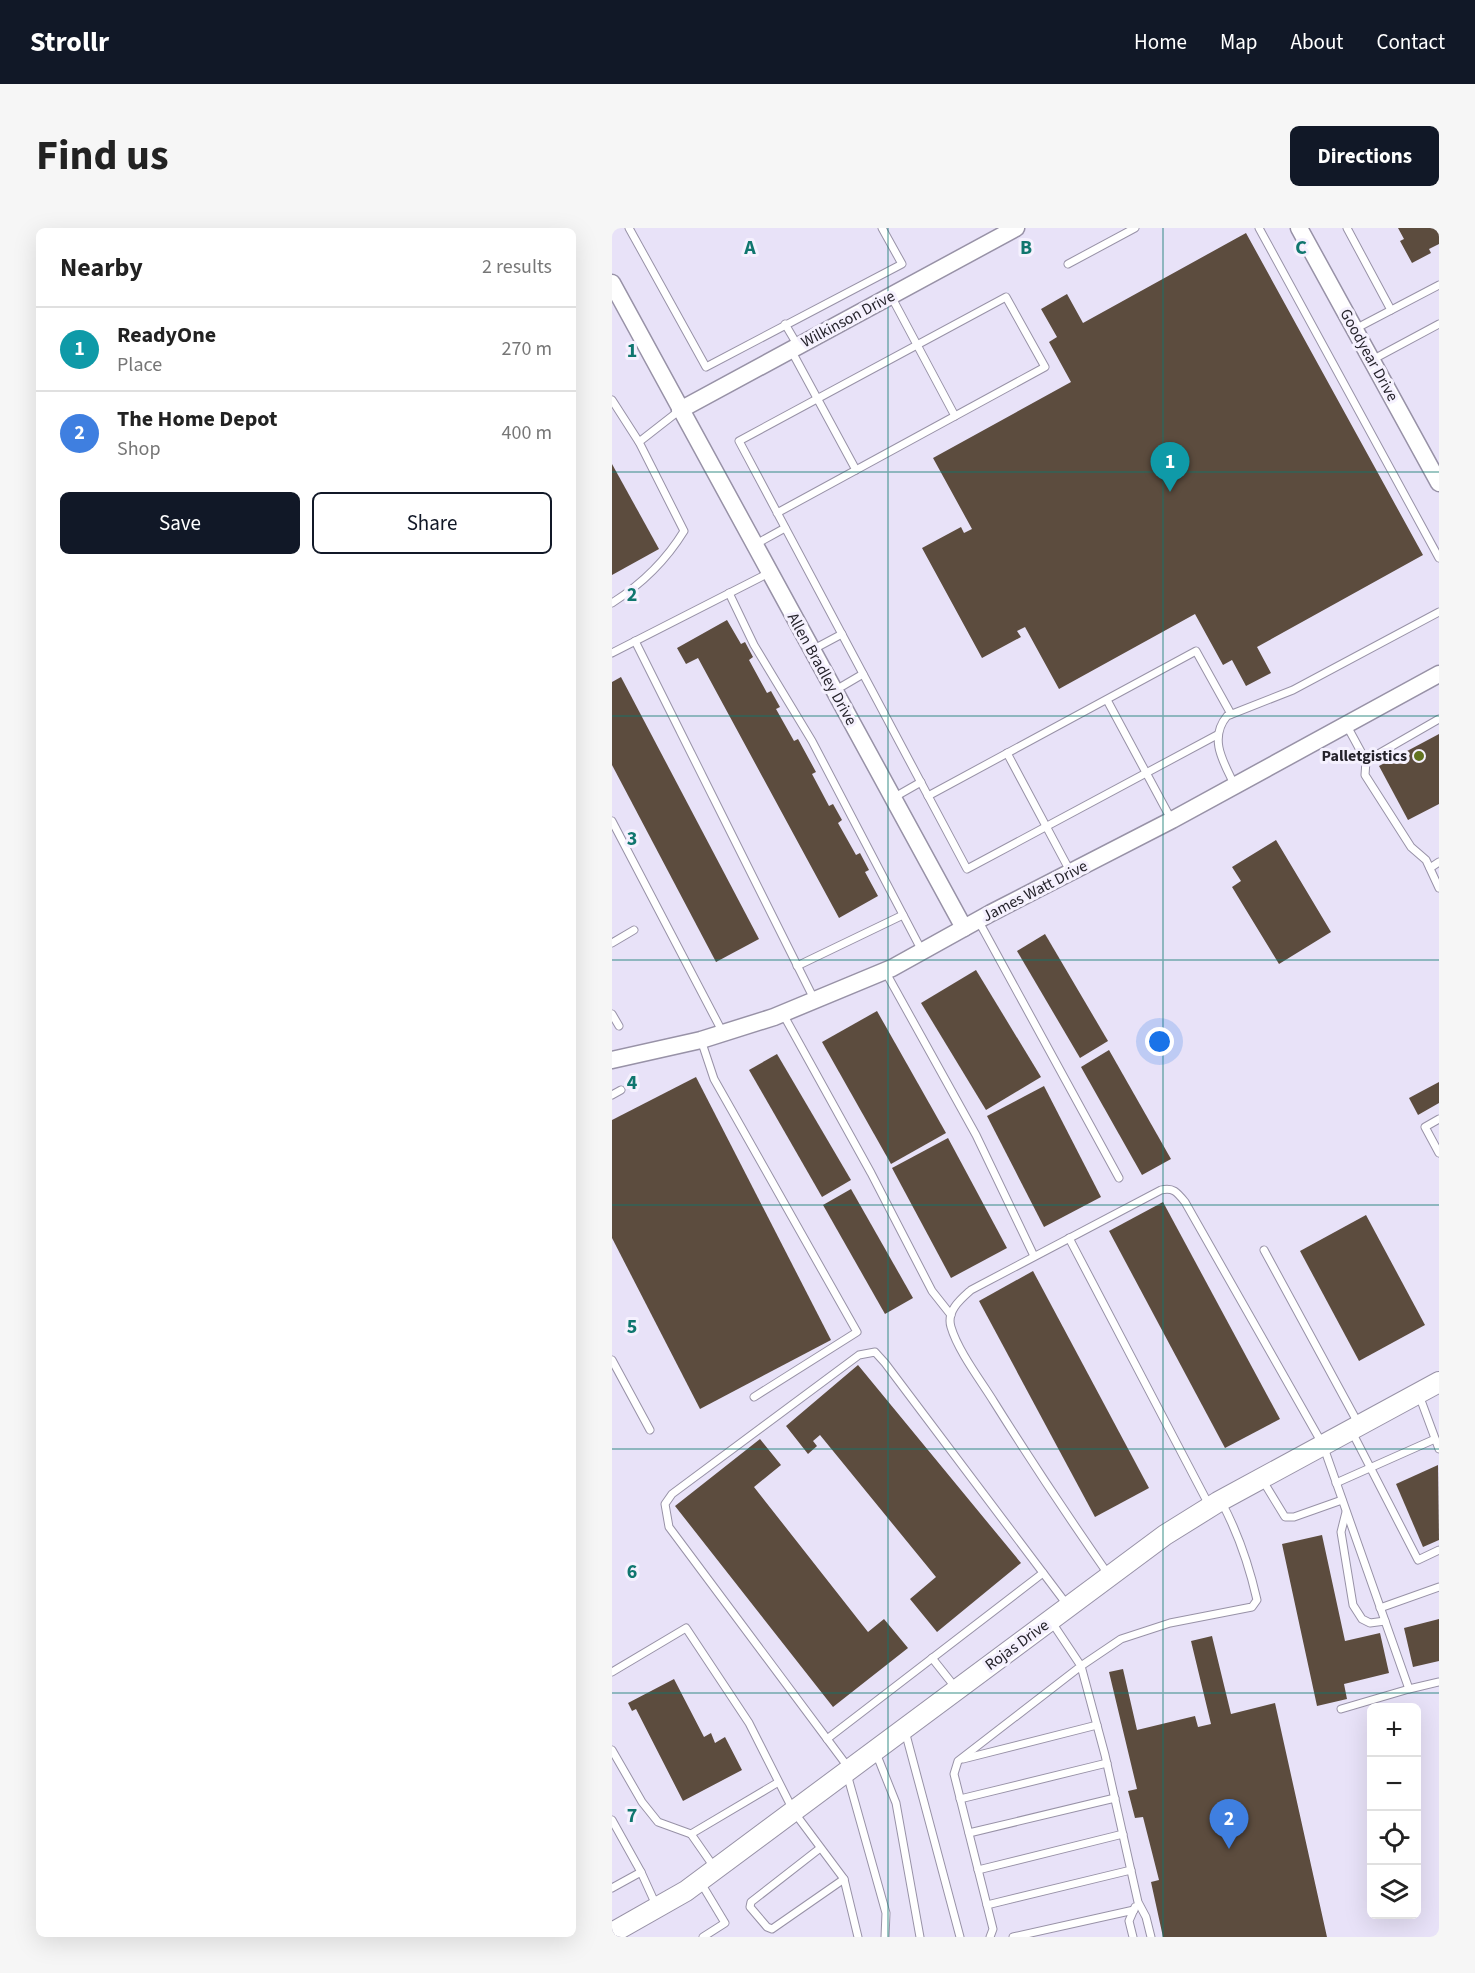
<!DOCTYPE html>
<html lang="en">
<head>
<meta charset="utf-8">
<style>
  :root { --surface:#fff; --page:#f6f6f6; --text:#222; --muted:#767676; --line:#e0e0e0; --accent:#111827 }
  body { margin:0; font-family:"Source Sans 3",sans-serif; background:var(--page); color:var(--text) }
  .controls { position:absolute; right:18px; bottom:18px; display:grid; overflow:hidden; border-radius:9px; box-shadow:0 6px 24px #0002 }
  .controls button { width:54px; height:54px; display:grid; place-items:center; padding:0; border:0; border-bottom:2px solid var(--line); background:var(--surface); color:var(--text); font:30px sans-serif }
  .you { position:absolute; left:548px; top:814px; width:21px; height:21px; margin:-15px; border:4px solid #fff; border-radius:50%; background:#1a73e8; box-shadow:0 0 0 9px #1a73e833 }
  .badge { display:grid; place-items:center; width:39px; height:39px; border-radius:50%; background:var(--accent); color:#fff; font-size:20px; font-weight:700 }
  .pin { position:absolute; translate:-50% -50px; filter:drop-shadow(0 2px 3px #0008) }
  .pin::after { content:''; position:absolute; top:32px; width:21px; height:18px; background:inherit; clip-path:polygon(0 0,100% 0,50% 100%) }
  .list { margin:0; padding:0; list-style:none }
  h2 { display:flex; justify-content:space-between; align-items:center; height:78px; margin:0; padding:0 24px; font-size:26px }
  h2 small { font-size:20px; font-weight:400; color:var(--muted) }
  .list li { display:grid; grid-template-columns:39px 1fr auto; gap:18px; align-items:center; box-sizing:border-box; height:84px; padding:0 24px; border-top:2px solid var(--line) }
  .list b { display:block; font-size:22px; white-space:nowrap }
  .list p { margin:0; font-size:20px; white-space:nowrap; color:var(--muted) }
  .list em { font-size:20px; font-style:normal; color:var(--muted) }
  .actions { display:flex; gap:12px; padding:18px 24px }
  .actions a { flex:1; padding:14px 0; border:2px solid var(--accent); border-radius:9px; text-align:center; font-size:21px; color:var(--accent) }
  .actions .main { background:var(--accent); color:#fff }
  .icon { flex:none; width:33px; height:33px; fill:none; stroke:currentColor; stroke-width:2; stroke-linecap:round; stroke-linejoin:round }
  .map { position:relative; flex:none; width:827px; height:1709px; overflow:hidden; border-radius:9px }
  header { display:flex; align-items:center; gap:36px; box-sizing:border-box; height:84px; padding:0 30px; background:var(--accent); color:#fff }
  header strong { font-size:28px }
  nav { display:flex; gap:33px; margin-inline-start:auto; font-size:21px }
  .intro { display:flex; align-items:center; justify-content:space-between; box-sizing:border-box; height:144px; padding:0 36px }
  h1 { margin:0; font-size:42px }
  .button { padding:15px 27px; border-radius:9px; background:var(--accent); color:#fff; font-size:21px; font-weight:700 }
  main { display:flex; gap:36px; padding:0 36px }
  aside { flex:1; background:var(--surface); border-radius:9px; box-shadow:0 6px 24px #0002 }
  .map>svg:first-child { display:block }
</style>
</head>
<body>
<header>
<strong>Strollr</strong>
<nav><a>Home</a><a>Map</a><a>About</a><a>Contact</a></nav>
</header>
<div class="intro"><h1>Find us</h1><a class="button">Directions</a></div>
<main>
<aside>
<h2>Nearby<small>2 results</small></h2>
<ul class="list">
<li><span class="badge" style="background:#0f9aa8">1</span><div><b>ReadyOne</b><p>Place</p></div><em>270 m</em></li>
<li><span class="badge" style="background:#3f7fe0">2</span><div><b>The Home Depot</b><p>Shop</p></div><em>400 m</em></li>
</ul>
<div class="actions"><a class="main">Save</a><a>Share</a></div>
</aside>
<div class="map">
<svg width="827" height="1709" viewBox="0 0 827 1709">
  <rect width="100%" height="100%" fill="#e8e2f8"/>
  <!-- building -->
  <g fill="#5c4c3e">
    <polygon points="786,0 827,0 827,16 817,21 819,25 800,35 788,13 792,11"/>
    <polygon points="634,5 811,327 645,419 659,445 634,458 620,432 611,437 583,386 447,461 413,399 405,403 409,409 370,430 310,320 349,299 352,305 360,301 321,230 459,154 437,114 445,109 429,81 455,66 471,95"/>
    <polygon points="0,236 47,321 0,347"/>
    <polygon points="115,392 129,416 133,414 141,429 137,432 155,465 159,463 168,479 164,481 182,513 186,511 204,544 200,546 217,578 221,576 230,592 226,595 244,627 248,625 257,642 253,644 266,668 227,690 86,430 74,436 65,420"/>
    <polygon points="9,449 147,711 104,734 0,537 0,454"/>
    <polygon points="827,506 827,576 796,592 767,538"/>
    <polygon points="664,612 719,704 667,736 620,659 629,653 620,639"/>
    <polygon points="433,706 496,813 468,830 405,723"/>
    <polygon points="364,742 429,849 374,882 309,775"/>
    <polygon points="265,783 334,905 279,936 210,814"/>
    <polygon points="497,822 559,931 530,947 469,839"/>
    <polygon points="165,826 239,952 210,969 137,842"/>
    <polygon points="84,849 219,1112 88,1181 0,1010 0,892"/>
    <polygon points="827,854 827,875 806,887 797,870"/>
    <polygon points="432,858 489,969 432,999 375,888"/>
    <polygon points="336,910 395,1020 339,1050 280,940"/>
    <polygon points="239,961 301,1070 273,1086 211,977"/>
    <polygon points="551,974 668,1191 613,1220 497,1003"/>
    <polygon points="754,987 813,1097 747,1133 688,1023"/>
    <polygon points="421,1043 537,1260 483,1289 367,1073"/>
    <polygon points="246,1137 409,1335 325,1404 298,1371 324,1349 208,1207 201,1213 205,1218 196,1226 174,1198"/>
    <polygon points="148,1211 169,1237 142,1259 256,1404 272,1391 296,1420 221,1479 63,1278"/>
    <polygon points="826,1237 827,1312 811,1319 784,1256"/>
    <polygon points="710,1307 733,1413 768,1405 777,1445 732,1456 735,1471 705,1478 670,1316"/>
    <polygon points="827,1391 827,1433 801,1439 792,1400"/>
    <polygon points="600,1408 619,1486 663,1475 715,1709 551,1709 539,1654 547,1652 531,1589 523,1590 516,1563 525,1561 497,1444 511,1441 525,1502 583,1488 586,1499 599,1496 579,1413"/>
    <polygon points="62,1451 92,1509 99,1505 103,1515 113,1509 130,1542 71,1573 24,1481 20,1483 16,1475"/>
  </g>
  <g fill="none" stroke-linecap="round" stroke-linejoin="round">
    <!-- service casing -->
    <g stroke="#9892a7" stroke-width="9">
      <g id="service">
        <polyline points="17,0 94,139 290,36 270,0"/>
        <polyline points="647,0 827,330"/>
        <polyline points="735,0 779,82"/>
        <polyline points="456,36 523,0"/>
        <polyline points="279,68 343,188"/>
        <polyline points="173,96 186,118"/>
        <polyline points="743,101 827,57"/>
        <polyline points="179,122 244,242"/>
        <polyline points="760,132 827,96"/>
        <polyline points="0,172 27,214"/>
        <polyline points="165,285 433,139 394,69 127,213 355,641 605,507"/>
        <polyline points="144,316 173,300"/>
        <polyline points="117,365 142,417 200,513 310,723"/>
        <path d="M0 375C30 356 53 334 72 303L27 214 68 182"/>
        <polyline points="23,413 203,773"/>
        <polyline points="200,422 230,406"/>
        <polyline points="0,425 157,345"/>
        <polyline points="222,463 251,446"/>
        <polyline points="495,472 559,591"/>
        <polyline points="735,498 754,533 827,491"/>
        <polyline points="395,525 458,643"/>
        <polyline points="754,533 753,547 799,619 814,632 827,660"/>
        <path d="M623 558C612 535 596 511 615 488L681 462 827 384"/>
        <polyline points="316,568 584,423 619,486"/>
        <polyline points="281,570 309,554"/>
        <polyline points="0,593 111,805"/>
        <polyline points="818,640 827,634"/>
        <polyline points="366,692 507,950"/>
        <polyline points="0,715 22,702"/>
        <polyline points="185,738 291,687"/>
        <polyline points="273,743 364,907 422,1028"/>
        <polyline points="0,786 7,798"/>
        <polyline points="171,786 259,945 320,1063 339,1087"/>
        <polyline points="89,812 102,851 245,1104 142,1169"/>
        <polyline points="0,867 9,862"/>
        <polyline points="827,891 813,899 827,925"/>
        <polyline points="457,1010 597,1277"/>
        <polyline points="652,1022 746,1195"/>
        <polyline points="0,1132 38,1202"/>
        <polyline points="807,1167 827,1221"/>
        <polyline points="740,1204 806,1332 827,1322"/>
        <polyline points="651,1253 673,1289 682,1289 730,1272"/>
        <polyline points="724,1255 823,1211"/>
        <polyline points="734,1284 729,1304 741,1377 750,1391 758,1395 773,1393"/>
        <path d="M496 1346C457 1290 419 1233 382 1174 369 1153 346 1123 339 1099 334 1083 349 1071 359 1062L549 962C561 959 565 964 573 974L711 1217 797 1461 827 1454"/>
        <polyline points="768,1380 827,1359"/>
        <polyline points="320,1430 343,1459"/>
        <polyline points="0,1444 74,1400 137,1495 182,1584 232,1651 246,1709"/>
        <polyline points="729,1481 797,1461"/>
        <polyline points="293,1503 348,1709"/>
        <polyline points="215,1511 431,1345"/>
        <polyline points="0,1522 30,1574 46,1594 79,1606"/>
        <polyline points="264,1525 284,1575 308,1709"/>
        <polyline points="351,1531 485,1497"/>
        <polyline points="236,1539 57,1299 53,1276 60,1266 247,1127 263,1124 273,1135 456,1378"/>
        <polyline points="235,1546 274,1685 273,1709"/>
        <polyline points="348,1571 495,1535"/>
        <polyline points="0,1592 29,1644"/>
        <polyline points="357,1605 503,1570"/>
        <polyline points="207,1621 139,1674 138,1679 155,1699 160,1701 232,1651"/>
        <polyline points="102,1639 79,1606 165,1555"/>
        <polyline points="366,1642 511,1606"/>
        <polyline points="89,1655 113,1695 91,1709"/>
        <polyline points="0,1660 29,1644 44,1677"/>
        <polyline points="375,1677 519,1642"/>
        <polyline points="378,1709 381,1701 342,1546 346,1533 469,1438 439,1393"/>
        <polyline points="401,1709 522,1682"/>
        <polyline points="521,1709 517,1693 523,1679"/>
        <path d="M539 1709 534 1689 526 1674 493 1527 469 1438 509 1411 558 1395 640 1379 645 1372C637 1337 627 1307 610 1275"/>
      </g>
    </g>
    <!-- tertiary casing -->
    <g stroke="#9892a7" stroke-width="19">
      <g id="tertiary">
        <polyline points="687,0 827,255"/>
        <polyline points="0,55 352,700"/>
        <polyline points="68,182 404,0"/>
        <polyline points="0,832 89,812 162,789 280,740 379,685 560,592 827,446"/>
      </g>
    </g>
    <!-- secondary casing -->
    <g stroke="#9892a7" stroke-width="22">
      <polyline id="secondary" points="0,1705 74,1663 553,1307 606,1274 827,1154"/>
    </g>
    <!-- service -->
    <use href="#service" stroke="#fff" stroke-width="7"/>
    <!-- tertiary -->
    <use href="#tertiary" stroke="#fff" stroke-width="16"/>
    <!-- secondary -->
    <use href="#secondary" stroke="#fff" stroke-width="20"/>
  </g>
  <!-- grid -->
  <path fill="none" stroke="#0f766e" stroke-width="1.5" stroke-opacity="0.55" d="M276 0V1709M551 0V1709M0 244H827M0 488H827M0 732H827M0 977H827M0 1221H827M0 1465H827"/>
  <!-- markers -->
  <circle fill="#627320" stroke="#f5f1fe" stroke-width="2" cx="807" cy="528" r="6"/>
  <g text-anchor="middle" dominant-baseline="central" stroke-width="6" stroke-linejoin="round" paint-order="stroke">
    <!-- street labels -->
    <g font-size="16" fill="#25232b" stroke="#f5f1fe">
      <text transform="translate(236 91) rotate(-28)">Wilkinson Drive</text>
      <text transform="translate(757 127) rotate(61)">Goodyear Drive</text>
      <text transform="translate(210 441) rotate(61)">Allen Bradley Drive</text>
      <text transform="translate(423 663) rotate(-27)">James Watt Drive</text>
      <text transform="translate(405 1417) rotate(-36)">Rojas Drive</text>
    </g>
    <!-- poi labels -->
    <g font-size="16" font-weight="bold" fill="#25232b" stroke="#f5f1fe" text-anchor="end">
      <text x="795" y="528">Palletgistics</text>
    </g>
  </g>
  <g font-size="20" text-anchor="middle" font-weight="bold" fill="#0f766e" stroke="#f5f1fe" stroke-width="6" stroke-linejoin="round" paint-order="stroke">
    <text x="138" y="26">A</text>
    <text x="414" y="26">B</text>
    <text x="689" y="26">C</text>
    <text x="20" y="129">1</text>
    <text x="20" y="373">2</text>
    <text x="20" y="617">3</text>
    <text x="20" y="861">4</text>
    <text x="20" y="1105">5</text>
    <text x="20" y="1350">6</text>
    <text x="20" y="1594">7</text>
  </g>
</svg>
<div class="controls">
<button>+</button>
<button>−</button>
<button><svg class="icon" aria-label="locate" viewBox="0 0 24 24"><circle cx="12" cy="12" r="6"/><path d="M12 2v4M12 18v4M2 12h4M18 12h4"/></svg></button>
<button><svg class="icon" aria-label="layers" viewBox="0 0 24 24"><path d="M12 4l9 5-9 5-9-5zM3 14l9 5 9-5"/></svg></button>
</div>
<div class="you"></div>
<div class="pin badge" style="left:558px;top:264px;background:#0f9aa8">1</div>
<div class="pin badge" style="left:617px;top:1621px;background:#3f7fe0">2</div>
</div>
</main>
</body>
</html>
